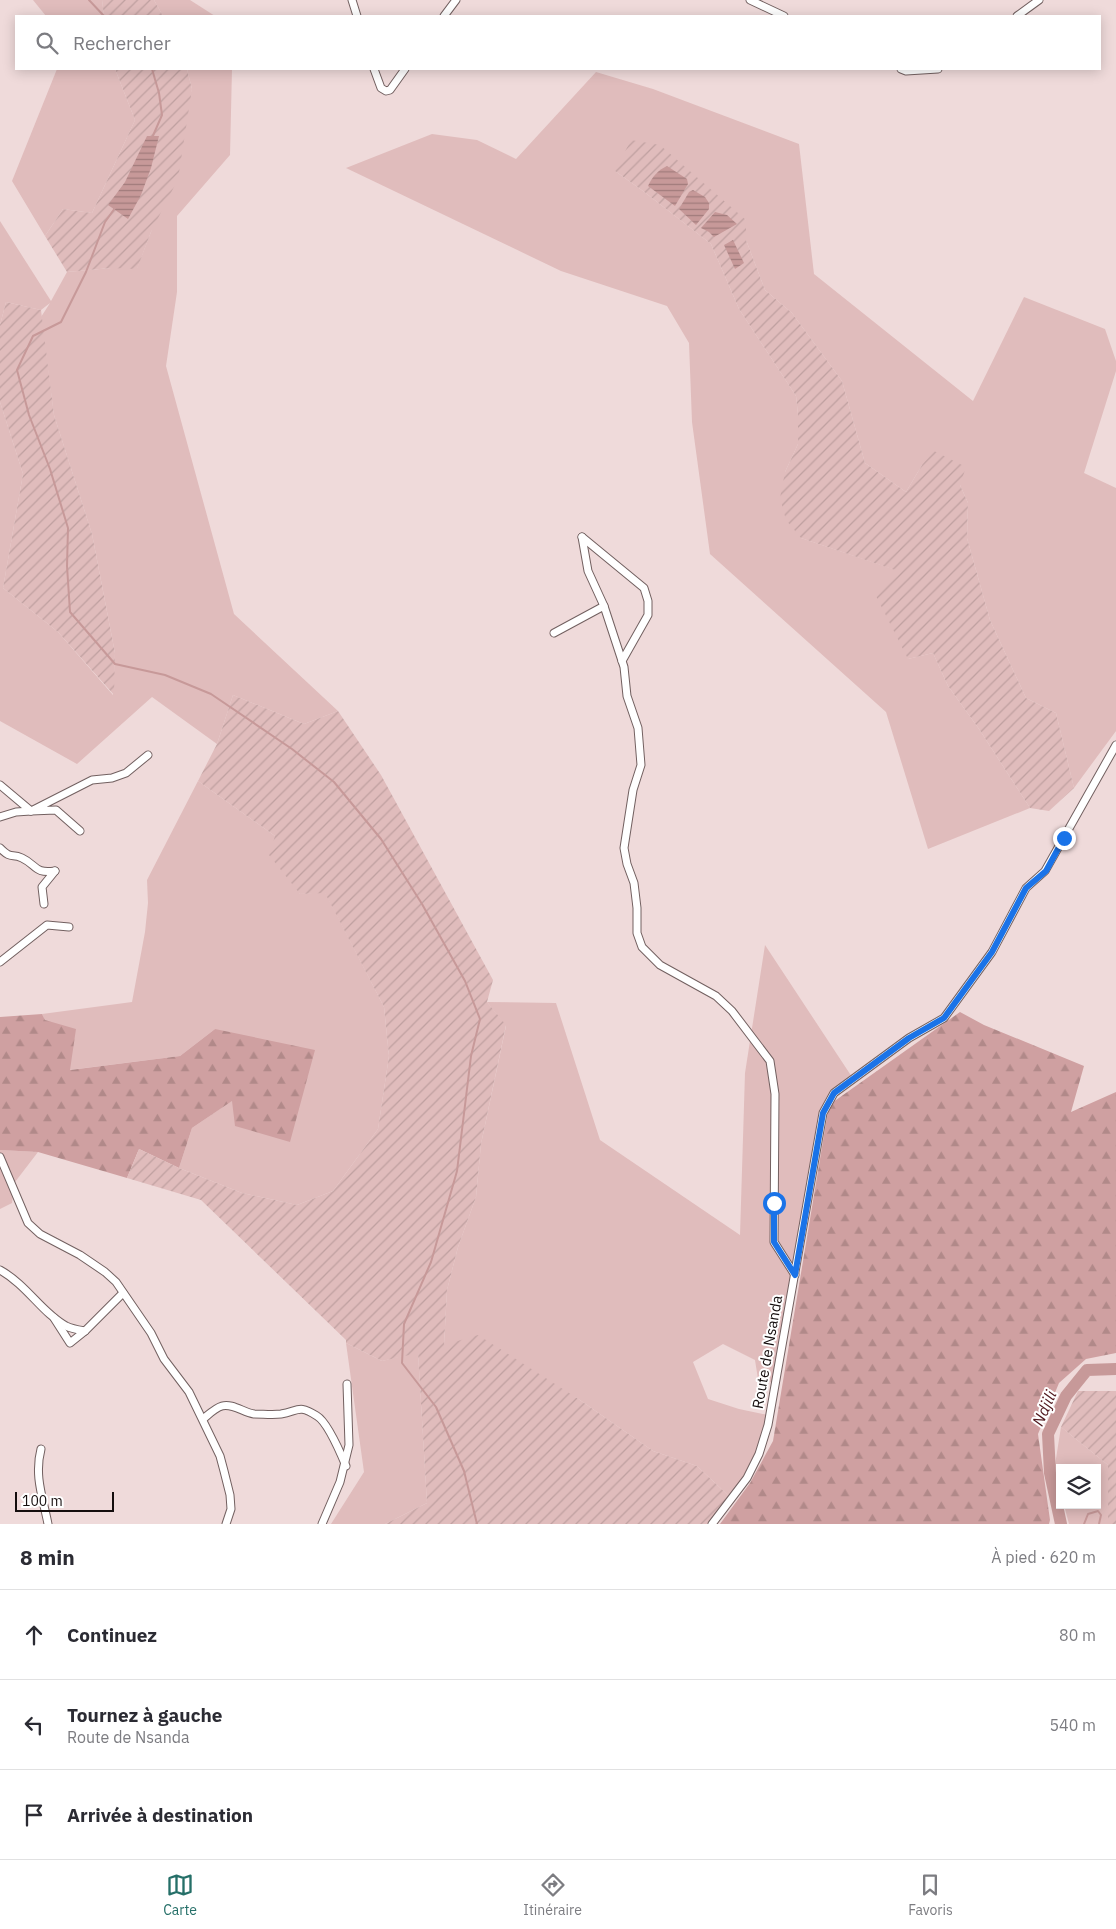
<!DOCTYPE html>
<html lang="fr">
<head>
<meta charset="utf-8">
<style>
  :root { --surface:#fff; --page:#f7f7f7; --text:#2b2b33; --muted:#7c7c81; --line:#e1e1e2; --accent:#256f68 }
  body { margin:0; font-family:"IBM Plex Sans",sans-serif; background:var(--page); color:var(--text) }
  .controls { position:absolute; right:15px; bottom:15px; display:grid; overflow:hidden; border-radius:0px; box-shadow:0 2px 12px #0003 }
  .controls button { width:45px; height:45px; display:grid; place-items:center; padding:0; border:0; border-bottom:1px solid var(--line); background:var(--surface); color:var(--text); font:25px sans-serif }
  .scale { position:absolute; left:15px; bottom:12px; width:99px; box-sizing:border-box; padding-left:5px; border:2px solid #140d0d; border-top:0; font-size:14px; line-height:18px; white-space:nowrap; color:#140d0d; -webkit-text-stroke:4px #fff; paint-order:stroke }
  .stop { position:absolute; width:15px; height:15px; margin:-11px; border:4px solid #1a73e8; border-radius:50%; background:#fff }
  .stop.end { background:#1a73e8; border-color:#fff; box-shadow:0 1px 5px #0008 }
  .list { margin:0; padding:0; list-style:none }
  h2 { display:flex; justify-content:space-between; align-items:center; height:65px; margin:0; padding:0 20px; font-size:21px }
  h2 small { font-size:16px; font-weight:400; color:var(--muted) }
  .list li { display:grid; grid-template-columns:32px 1fr auto; gap:15px; align-items:center; box-sizing:border-box; height:90px; padding:0 20px; border-top:1px solid var(--line) }
  .list b { display:block; font-size:19px; white-space:nowrap }
  .list p { margin:0; font-size:16px; white-space:nowrap; color:var(--muted) }
  .list em { font-size:16px; font-style:normal; color:var(--muted) }
  .icon { flex:none; width:28px; height:28px; fill:none; stroke:currentColor; stroke-width:2; stroke-linecap:round; stroke-linejoin:round }
  .map { position:relative; flex:none; width:1116px; height:1524px; overflow:hidden }
  .search { position:absolute; background:var(--surface); box-shadow:0 2px 12px #0003; left:15px; right:15px; top:15px; height:55px; display:flex; align-items:center; gap:12px; box-sizing:border-box; padding:0 18px; border-radius:0px; color:var(--muted); font-size:19px }
  .sheet { height:335px; background:var(--surface) }
  nav { display:flex; justify-content:space-around; align-items:center; box-sizing:border-box; height:70px; border-top:1px solid var(--line); background:var(--surface); font-size:14px; color:var(--muted) }
  nav a { display:grid; justify-items:center; gap:2px }
  nav .on { color:var(--accent) }
  .map>svg:first-child { display:block }
</style>
</head>
<body>
<div class="map">
<svg width="1116" height="1524" viewBox="0 0 1116 1524">
  <defs>
    <pattern id="forest-firs" width="22" height="20" patternUnits="userSpaceOnUse" patternTransform="scale(1.25)"><rect width="22" height="20" fill="#cfa0a1"/><path d="M5 1l3.5 6h-7zM16 11l3.5 6h-7z" fill="#b18989"/></pattern>
    <pattern id="garden-furrows" width="10" height="10" patternUnits="userSpaceOnUse" patternTransform="scale(1.25)"><rect width="10" height="10" fill="#e0bcbc"/><path d="M-1 1l2-2M0 10L10 0M9 11l2-2" fill="none" stroke="#bfa0a0"/></pattern>
    <pattern id="water-rules" width="6" height="5" patternUnits="userSpaceOnUse" patternTransform="scale(1.25)"><rect width="6" height="5" fill="#c79999"/><path d="M0 2.5h6" fill="none" stroke="#a07b7b"/></pattern>
  </defs>
  <rect width="100%" height="100%" fill="#efdada"/>
  <!-- grass -->
  <g fill="#e0bcbc">
    <polygon points="33,0 102,0 104,16 46,16"/>
    <polygon points="154,0 190,0 215,16 163,16"/>
    <polygon points="57,69 115,69 135,120 92,213 63,209 45,236 12,181"/>
    <polygon points="187,69 232,69 230,155 177,216 177,292 166,366 234,614 338,711 304,724 233,695 217,744 152,697 77,764 0,721 0,402 23,474 3,588 58,632 113,695 115,653 92,534 54,415 41,317 50,303 41,310 6,302 0,325 0,221 51,301 67,272 111,268 137,268 151,232 192,89"/>
    <polygon points="596,72 653,89 799,144 814,274 973,401 1024,297 1105,329 1116,361 1116,371 1084,473 1116,488 1116,731 1074,788 1056,713 1026,698 990,620 967,538 968,503 960,485 922,465 906,492 865,463 842,381 792,313 765,290 746,240 746,220 615,171 643,191 711,244 739,309 796,396 798,415 798,444 785,472 801,538 896,570 908,659 933,653 948,686 979,729 1030,808 928,849 886,712 710,554 692,422 689,343 667,306 561,271 346,168 432,134 477,140 516,159"/>
    <polygon points="198,781 275,836 300,894 325,892 384,1007 389,1056 378,1129 333,1191 297,1205 242,1193 179,1168 192,1128 233,1100 290,1142 215,1029 180,1056 69,1070 42,1014 132,1002 145,932 148,903 147,880"/>
    <path d="M765 945 852 1077 832 1090 819 1113 774 1383 758 1379 755 1360 723 1344 693 1362 708 1399 739 1409 768 1415C761 1447 750 1471 730 1497L697 1466 653 1451 577 1398 444 1345 447 1290 458 1247 476 1197 481 1144 506 1026 487 1002 556 1003 600 1140 740 1235 745 1073Z"/>
    <polygon points="0,1150 38,1152 15,1182 12,1203 0,1209"/>
    <polygon points="346,1343 382,1361 418,1352 427,1503 385,1524 331,1524 364,1472"/>
    <polygon points="1061,1427 1108,1465 1108,1524 1069,1524 1064,1505 1097,1505 1097,1468 1060,1468 1060,1487 1055,1465"/>
  </g>
  <!-- forest -->
  <g fill="url(#forest-firs)">
    <polygon points="960,1012 984,1025 1084,1066 1071,1112 1116,1092 1116,1353 1086,1359 1059,1383 1038,1434 1050,1520 1049,1524 720,1524 750,1483 773,1441 829,1105"/>
    <polygon points="42,1014 45,1020 76,1029 70,1070 180,1056 215,1029 315,1050 290,1142 235,1126 232,1101 192,1128 179,1168 139,1149 127,1178 38,1152 0,1150 0,1017"/>
  </g>
  <!-- garden -->
  <g fill="url(#garden-furrows)">
    <polygon points="102,0 154,0 163,16 104,16"/>
    <polygon points="115,69 187,69 192,89 178,179 151,232 137,269 111,268 67,272 45,236 63,209 92,213 135,120"/>
    <polygon points="631,140 660,145 746,220 746,240 765,290 792,313 842,381 865,463 906,492 922,465 934,451 966,467 960,485 968,503 967,538 990,620 1026,698 1056,713 1074,788 1049,811 1030,808 979,729 948,686 933,653 908,659 876,596 895,570 801,538 786,520 780,498 785,472 798,444 798,415 796,396 739,309 711,244 643,191 615,171"/>
    <polygon points="6,302 41,310 54,415 92,534 115,653 114,695 58,632 3,588 23,474 0,402 0,325"/>
    <polygon points="233,695 304,724 338,711 381,775 493,980 487,1002 506,1025 481,1144 476,1197 458,1247 447,1290 444,1345 478,1335 577,1398 653,1451 697,1466 730,1497 709,1524 385,1524 427,1503 418,1353 382,1361 346,1343 346,1340 201,1200 127,1178 139,1149 179,1168 242,1193 297,1205 333,1191 378,1129 389,1056 384,1007 325,893 300,894 269,855 275,836 198,781 217,744"/>
    <polygon points="1078,1391 1116,1391 1116,1524 1108,1524 1108,1465 1061,1427"/>
  </g>
  <!-- water -->
  <g fill="url(#water-rules)">
    <polygon points="147,136 159,136 151,168 141,195 128,219 108,205 125,182"/>
    <path d="M667 166 687 179 688 184 675 206 648 186C652 177 658 170 667 166Z"/>
    <polygon points="693,190 705,197 709,203 709,209 696,225 679,209 689,192"/>
    <polygon points="715,212 727,215 737,224 714,237 709,232 701,228"/>
    <polygon points="733,240 744,263 735,269 724,245"/>
  </g>
  <g fill="none" stroke-linecap="round" stroke-linejoin="round">
    <!-- stream -->
    <g stroke="#c79999" stroke-width="2">
      <polyline points="89,0 104,16"/>
      <polyline points="152,138 162,115 159,93 152,69"/>
      <polyline points="115,208 105,222 86,272 61,322 33,336 17,370 29,415 50,469 68,528 67,566 70,612 115,664 165,675 211,694 292,749 334,782 381,839 422,904 465,981 480,1019 471,1056 457,1171 431,1262 404,1324 402,1363 436,1407 464,1471 477,1524"/>
      <polyline points="1084,1524 1088,1514 1098,1511 1101,1515 1099,1524"/>
    </g>
    <!-- river -->
    <polyline stroke="#c79999" stroke-width="12" points="1061,1524 1050,1473 1048,1434 1066,1396 1087,1370 1116,1369"/>
    <!-- minor casing -->
    <g stroke="#726060" stroke-width="9">
      <g id="minor">
        <polyline points="352,0 357,16"/>
        <polyline points="750,0 784,16"/>
        <polyline points="444,16 456,0"/>
        <polyline points="1017,16 1039,0"/>
        <polyline points="374,69 381,88 386,91 390,90 405,69"/>
        <polyline points="901,69 906,71 938,69"/>
        <polyline points="582,537 588,571 604,606 624,667 627,696 638,728 641,765 633,790 624,848 627,864 634,883 637,908 637,933 642,947 660,965 716,996 732,1011 770,1061 775,1094 774,1242 795,1275"/>
        <polyline points="582,537 644,588 648,601 648,615 622,661"/>
        <polyline points="554,633 604,606"/>
        <polyline points="0,785 31,811"/>
        <polyline points="0,817 16,812 31,811"/>
        <polyline points="80,831 56,810 31,811 92,780 112,778 126,773 148,755"/>
        <path d="M0 848C12 860 11 853 22 858 37 865 34 874 55 871"/>
        <polyline points="44,904 42,887 55,871"/>
        <polyline points="0,962 47,925 69,927"/>
        <polyline points="0,1157 28,1223 40,1234 80,1255 105,1272 116,1282 151,1333 164,1359 189,1392 220,1456 224,1471 230,1495 231,1509 226,1524"/>
        <path d="M0 1270C27 1285 42 1313 66 1326 72 1329 79 1330 85 1331"/>
        <polyline points="54,1318 70,1343 85,1331 123,1293"/>
        <path d="M203 1419C208 1415 215 1408 222 1406 232 1403 243 1412 254 1414 263 1414 273 1415 281 1414 299 1411 298 1404 317 1416 327 1422 341 1454 346 1466"/>
        <path d="M41 1449C34 1476 43 1498 48 1524"/>
        <polyline points="322,1524 340,1482 349,1445 347,1384"/>
        <polyline points="712,1524 747,1478 759,1454 768,1425 823,1113 834,1093 909,1038 944,1018 992,952 1026,888 1045,871 1116,745"/>
      </g>
    </g>
    <!-- minor -->
    <use href="#minor" stroke="#fff" stroke-width="7"/>
  </g>
  <g fill="none" stroke-linecap="round" stroke-linejoin="round">
    <!-- route -->
    <polyline stroke="#1a73e8" stroke-width="6" points="774,1203 774,1242 795,1275 823,1113 834,1093 909,1038 944,1018 992,952 1026,888 1046,871 1064,838"/>
  </g>
  <g text-anchor="middle" dominant-baseline="central" stroke-width="4" stroke-linejoin="round" paint-order="stroke">
    <!-- street labels -->
    <g font-size="15" fill="#140d0d" stroke="#fff">
      <text transform="translate(767 1352) rotate(-80)">Route de Nsanda</text>
    </g>
    <!-- water labels -->
    <g font-size="16" font-style="italic" fill="#4f161c" stroke="#fff">
      <text transform="translate(1044 1408) rotate(-66)">Ndjili</text>
    </g>
  </g>
</svg>
<div class="controls">
<button><svg class="icon" aria-label="layers" viewBox="0 0 24 24"><path d="M12 4l9 5-9 5-9-5zM3 14l9 5 9-5"/></svg></button>
</div>
<div class="scale">100 m</div>
<div class="stop" style="left:774px;top:1203px"></div>
<div class="stop end" style="left:1064px;top:838px"></div>
<div class="search"><svg class="icon" aria-label="search" viewBox="0 0 24 24"><circle cx="10" cy="10" r="6"/><path d="M15 15l6 6"/></svg>Rechercher</div>
</div>
<section class="sheet">
<h2>8 min<small>À pied · 620 m</small></h2>
<ul class="list">
<li><svg class="icon" aria-label="ahead" viewBox="0 0 24 24"><path d="M12 20V5M6 11l6-6 6 6"/></svg><div><b>Continuez</b></div><em>80 m</em></li>
<li><svg class="icon" aria-label="left" viewBox="0 0 24 24"><path d="M17 20v-9H6M10 6l-5 5 5 5"/></svg><div><b>Tournez à gauche</b><p>Route de Nsanda</p></div><em>540 m</em></li>
<li><svg class="icon" aria-label="arrive" viewBox="0 0 24 24"><path d="M6 21V4h12l-3 4 3 4H6"/></svg><div><b>Arrivée à destination</b></div></li>
</ul>
</section>
<nav>
<a class="on"><svg class="icon" aria-label="map" viewBox="0 0 24 24"><path d="M3 6l6-2 6 2 6-2v14l-6 2-6-2-6 2zM9 4v14M15 6v14"/></svg>Carte</a>
<a><svg class="icon" aria-label="directions" viewBox="0 0 24 24"><path d="M12 3l9 9-9 9-9-9zM9 14v-3h6M13 9l2 2-2 2"/></svg>Itinéraire</a>
<a><svg class="icon" aria-label="saved" viewBox="0 0 24 24"><path d="M7 4h10v16l-5-4-5 4z"/></svg>Favoris</a>
</nav>
</body>
</html>
